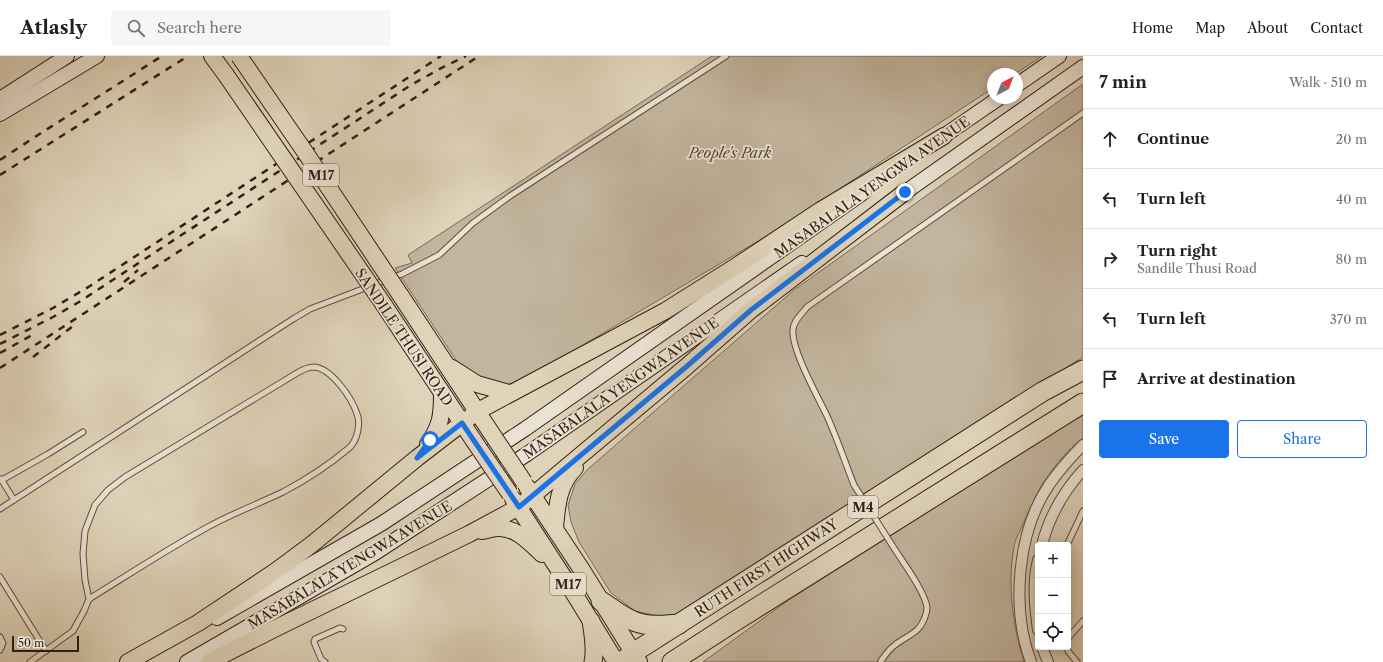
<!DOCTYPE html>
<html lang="en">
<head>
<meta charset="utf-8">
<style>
  :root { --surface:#fff; --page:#f6f6f6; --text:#202124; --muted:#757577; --line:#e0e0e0; --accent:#1a73e8 }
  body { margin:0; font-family:"Libre Caslon Text",serif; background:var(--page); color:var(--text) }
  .controls { position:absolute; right:12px; bottom:12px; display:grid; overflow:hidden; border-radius:4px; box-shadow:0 2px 10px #0003 }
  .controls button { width:36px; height:36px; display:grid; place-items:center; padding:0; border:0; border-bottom:1px solid var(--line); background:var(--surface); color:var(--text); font:20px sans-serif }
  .compass { position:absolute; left:987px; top:12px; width:36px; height:36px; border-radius:50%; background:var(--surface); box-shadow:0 2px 10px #0003; rotate:42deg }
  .scale { position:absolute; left:12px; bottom:10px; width:67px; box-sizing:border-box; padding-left:4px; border:2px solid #321f14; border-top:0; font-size:11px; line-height:14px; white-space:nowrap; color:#321f14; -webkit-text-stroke:3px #eae2d2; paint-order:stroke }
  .stop { position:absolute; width:12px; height:12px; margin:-9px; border:3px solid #1a73e8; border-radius:50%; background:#fff }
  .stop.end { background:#1a73e8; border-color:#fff; box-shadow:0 1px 4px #0008 }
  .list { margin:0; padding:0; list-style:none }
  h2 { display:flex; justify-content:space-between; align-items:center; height:52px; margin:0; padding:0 16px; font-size:17px }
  h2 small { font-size:13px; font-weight:400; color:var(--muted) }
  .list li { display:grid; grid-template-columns:26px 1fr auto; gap:12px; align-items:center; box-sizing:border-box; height:60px; padding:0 16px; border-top:1px solid var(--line) }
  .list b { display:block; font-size:15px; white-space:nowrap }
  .list p { margin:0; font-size:13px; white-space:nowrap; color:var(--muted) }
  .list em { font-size:13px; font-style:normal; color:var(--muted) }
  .actions { display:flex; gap:8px; padding:12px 16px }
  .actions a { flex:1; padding:9px 0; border:1px solid var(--accent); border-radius:4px; text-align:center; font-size:14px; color:var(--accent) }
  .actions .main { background:var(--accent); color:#fff }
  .icon { flex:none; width:22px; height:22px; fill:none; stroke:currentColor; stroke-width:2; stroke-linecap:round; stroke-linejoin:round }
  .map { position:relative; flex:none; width:1083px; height:606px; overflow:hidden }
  header { display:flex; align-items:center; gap:24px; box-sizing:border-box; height:56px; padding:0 20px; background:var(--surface); border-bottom:1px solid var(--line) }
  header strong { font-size:19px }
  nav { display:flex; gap:22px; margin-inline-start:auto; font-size:14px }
  .search { width:280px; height:36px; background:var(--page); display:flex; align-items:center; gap:10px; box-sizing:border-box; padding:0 14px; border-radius:4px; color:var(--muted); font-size:15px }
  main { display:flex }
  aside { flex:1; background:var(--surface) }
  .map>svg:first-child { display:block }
</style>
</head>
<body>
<header>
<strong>Atlasly</strong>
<div class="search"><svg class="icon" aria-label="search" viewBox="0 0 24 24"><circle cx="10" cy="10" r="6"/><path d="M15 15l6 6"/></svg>Search here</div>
<nav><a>Home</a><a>Map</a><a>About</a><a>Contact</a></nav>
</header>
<main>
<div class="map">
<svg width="1083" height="606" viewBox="0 0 1083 606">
  <rect width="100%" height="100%" fill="#dfd3b9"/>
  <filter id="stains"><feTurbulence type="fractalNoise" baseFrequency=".005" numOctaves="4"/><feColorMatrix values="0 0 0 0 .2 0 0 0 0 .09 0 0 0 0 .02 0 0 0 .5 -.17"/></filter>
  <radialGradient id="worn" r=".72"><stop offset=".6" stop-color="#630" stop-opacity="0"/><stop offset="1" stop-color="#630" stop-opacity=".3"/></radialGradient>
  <!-- green -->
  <g fill="#c2b49d" stroke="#7a6a58">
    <polygon points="712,0 1042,0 1015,18 993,18 993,32 780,172 573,295 524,322 503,331 462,313 395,212 412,207 408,199"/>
    <polygon points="1083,28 1083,301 677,559 662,561 635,555 611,537 579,486 571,466 568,449 575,428 588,413 794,234"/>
    <path d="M1083 358V382C1052 407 1038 433 1023 468 1020 476 1015 483 1014 491 1007 529 1013 570 1024 606H703L790 543Z"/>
  </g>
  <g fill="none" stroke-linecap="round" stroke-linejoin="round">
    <!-- service casing -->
    <g stroke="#5d4c3d" stroke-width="7">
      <g id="service">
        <polyline points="1,423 14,444"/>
        <polyline points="2,424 48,398 83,376"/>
        <path d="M854 429C845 406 837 382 827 360 818 341 791 293 793 274 793 265 802 258 807 251L1083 57"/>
        <polyline points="0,453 293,263 310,253 402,218 439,199 473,167 510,140 726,0"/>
        <polyline points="1067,489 1083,455"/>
        <polyline points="0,521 46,595"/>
        <polyline points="0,581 3,587 0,594"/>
        <polyline points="1068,582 1083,565"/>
        <polyline points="1067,591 1068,595 1077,606"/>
        <path d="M881 605C885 599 889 593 895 589 902 583 911 580 918 573 923 568 927 558 927 551 924 534 902 505 892 489"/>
        <path d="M30 606 73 575 84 555 89 543 85 524 83 498 85 475 95 449 108 434 125 421 297 317C302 314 307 311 314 311 331 312 352 342 357 358 361 368 357 385 349 392 330 408 304 425 283 436 258 448 231 458 206 472 166 494 128 519 89 543"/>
        <polyline points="325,606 321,603 314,586 315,583 340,572 343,573"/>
      </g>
    </g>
    <!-- minor casing -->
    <g stroke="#5d4c3d" stroke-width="12">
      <g id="minor">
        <path d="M1042 489C1049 461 1064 435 1083 414"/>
        <path d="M1038 504C1032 527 1035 551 1038 574"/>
        <polyline points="1042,591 1048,606"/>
        <path d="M1031 606C1011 553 1017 476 1049 429 1059 415 1071 401 1083 389"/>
      </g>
    </g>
    <!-- secondary casing -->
    <g stroke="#321f14" stroke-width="16">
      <g id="secondary">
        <polyline points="1017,29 1059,0"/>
        <polyline points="0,43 67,0"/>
        <polyline points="0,58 97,0"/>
        <polyline points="935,86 999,42"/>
        <polyline points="897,142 1083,11"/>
        <polyline points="217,562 381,468 525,373 864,136"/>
        <polyline points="187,606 375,497 527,398 802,207"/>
      </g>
    </g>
    <!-- primary casing -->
    <g stroke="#321f14" stroke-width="18">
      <g id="primary">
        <polyline points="212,0 226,19"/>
        <polyline points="401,240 490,375"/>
        <polyline points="384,249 474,385"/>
        <polyline points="452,312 477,328 509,337"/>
        <path d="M428 388C441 370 442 359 442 337"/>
        <polyline points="527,431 582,514 639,606"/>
        <polyline points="513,443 570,531 616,606"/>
        <path d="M555 472C557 450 558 429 575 412"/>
        <path d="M482 475C487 474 493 472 498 472 516 471 530 487 542 498"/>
        <polyline points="128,606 198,567 276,515 311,489 417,402 478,355 665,255 738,209 821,154 944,80"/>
        <polyline points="209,606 276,572 469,478 519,451 686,311 751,254 905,136"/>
      </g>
    </g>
    <!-- trunk casing -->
    <g stroke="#321f14" stroke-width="19">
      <g id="trunk">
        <path d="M591 565C593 578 596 593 593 606"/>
        <polyline points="619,606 633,597"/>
      </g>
    </g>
    <!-- motorway casing -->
    <g stroke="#321f14" stroke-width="21">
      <g id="motorway">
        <path d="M601 545C612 552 623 562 636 566 649 571 665 569 679 568"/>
        <polyline points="633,597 1042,336 1083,314"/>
        <polyline points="672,606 729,569 1083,347"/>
      </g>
    </g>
    <!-- service -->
    <use href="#service" stroke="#eae2d2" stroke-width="5"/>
    <!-- minor -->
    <use href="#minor" stroke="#eae2d2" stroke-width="10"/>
    <!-- secondary -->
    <use href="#secondary" stroke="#eae2d2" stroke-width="14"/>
    <!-- primary -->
    <use href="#primary" stroke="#dfd3b9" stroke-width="16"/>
    <!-- trunk -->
    <use href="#trunk" stroke="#dfd3b9" stroke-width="17"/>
    <!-- motorway -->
    <use href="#motorway" stroke="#dfd3b9" stroke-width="19"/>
    <!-- rail -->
    <g stroke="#321f14" stroke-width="2.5" stroke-dasharray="7 7" stroke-linecap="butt">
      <polyline points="0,104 38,79 162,0"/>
      <polyline points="0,119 188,0"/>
      <polyline points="124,226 138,214"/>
      <polyline points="0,279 53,252 90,230 441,0"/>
      <polyline points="0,288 53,261 79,246 411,29 445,10 466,0"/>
      <polyline points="0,297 34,278"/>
      <polyline points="33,301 77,267"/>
      <polyline points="0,312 479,0"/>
    </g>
    <!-- service-bridge casing -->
    <g stroke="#5d4c3d" stroke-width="7" stroke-linecap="butt">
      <polyline id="service-bridge" points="854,429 892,489"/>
    </g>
    <!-- primary-bridge casing -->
    <g stroke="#321f14" stroke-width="18" stroke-linecap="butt">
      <g id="primary-bridge">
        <polyline points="239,0 303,93 401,240"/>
        <polyline points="226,19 384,249"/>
        <polyline points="490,375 524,426"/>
        <polyline points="474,385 510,438"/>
      </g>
    </g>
    <!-- service-bridge -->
    <use href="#service-bridge" stroke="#eae2d2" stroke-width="5"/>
    <!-- primary-bridge -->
    <use href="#primary-bridge" stroke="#dfd3b9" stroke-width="16"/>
  </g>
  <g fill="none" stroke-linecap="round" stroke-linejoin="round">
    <!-- route -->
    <polyline stroke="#1a73e8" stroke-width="5" points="430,384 417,402 462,367 519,451 686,311 751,254 905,136"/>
  </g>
  <g text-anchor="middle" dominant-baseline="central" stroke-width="3.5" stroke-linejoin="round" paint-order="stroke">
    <!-- shield labels -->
    <g fill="#eae2d2" stroke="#695a4d" stroke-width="1">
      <rect x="303" y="108" width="36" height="22" rx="3"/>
      <rect x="848" y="440" width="30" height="22" rx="3"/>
      <rect x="550" y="517" width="36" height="22" rx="3"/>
    </g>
    <g font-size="13" font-weight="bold" fill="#321f14">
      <text x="321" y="119">M17</text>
      <text x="863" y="451">M4</text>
      <text x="568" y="528">M17</text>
    </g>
    <!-- park labels -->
    <g font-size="14" font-style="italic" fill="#564436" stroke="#eae2d2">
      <text x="730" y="97">People's Park</text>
    </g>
    <!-- street labels -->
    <g font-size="14" fill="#321f14" stroke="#eae2d2">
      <text transform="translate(872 131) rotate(-35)">MASABALALA YENGWA AVENUE</text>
      <text transform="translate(404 281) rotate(56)">SANDILE THUSI ROAD</text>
      <text transform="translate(621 332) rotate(-35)">MASABALALA YENGWA AVENUE</text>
      <text transform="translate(350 509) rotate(-31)">MASABALALA YENGWA AVENUE</text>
      <text transform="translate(766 512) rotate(-33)">RUTH FIRST HIGHWAY</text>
    </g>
  </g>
  <rect width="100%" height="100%" filter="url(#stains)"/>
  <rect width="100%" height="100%" fill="url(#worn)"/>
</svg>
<div class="controls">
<button>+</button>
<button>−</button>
<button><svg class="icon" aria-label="locate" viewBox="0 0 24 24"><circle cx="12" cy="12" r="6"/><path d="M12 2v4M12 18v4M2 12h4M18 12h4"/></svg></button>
</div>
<svg class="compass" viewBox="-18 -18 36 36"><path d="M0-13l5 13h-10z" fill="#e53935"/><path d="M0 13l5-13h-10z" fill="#757577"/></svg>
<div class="scale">50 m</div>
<div class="stop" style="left:430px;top:384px"></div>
<div class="stop end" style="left:905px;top:136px"></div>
</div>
<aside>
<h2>7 min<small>Walk · 510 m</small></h2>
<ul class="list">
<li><svg class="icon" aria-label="ahead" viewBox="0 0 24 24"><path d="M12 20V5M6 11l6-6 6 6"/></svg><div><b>Continue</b></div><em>20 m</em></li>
<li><svg class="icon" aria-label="left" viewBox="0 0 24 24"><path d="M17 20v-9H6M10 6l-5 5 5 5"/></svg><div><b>Turn left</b></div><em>40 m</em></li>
<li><svg class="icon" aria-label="right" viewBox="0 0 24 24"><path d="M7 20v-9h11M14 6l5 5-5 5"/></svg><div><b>Turn right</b><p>Sandile Thusi Road</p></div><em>80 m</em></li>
<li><svg class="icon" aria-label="left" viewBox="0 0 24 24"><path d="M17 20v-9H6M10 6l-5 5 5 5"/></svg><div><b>Turn left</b></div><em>370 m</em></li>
<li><svg class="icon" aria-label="arrive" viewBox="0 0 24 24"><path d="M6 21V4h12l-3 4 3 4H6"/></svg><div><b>Arrive at destination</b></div></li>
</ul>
<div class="actions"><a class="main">Save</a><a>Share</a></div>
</aside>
</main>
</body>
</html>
